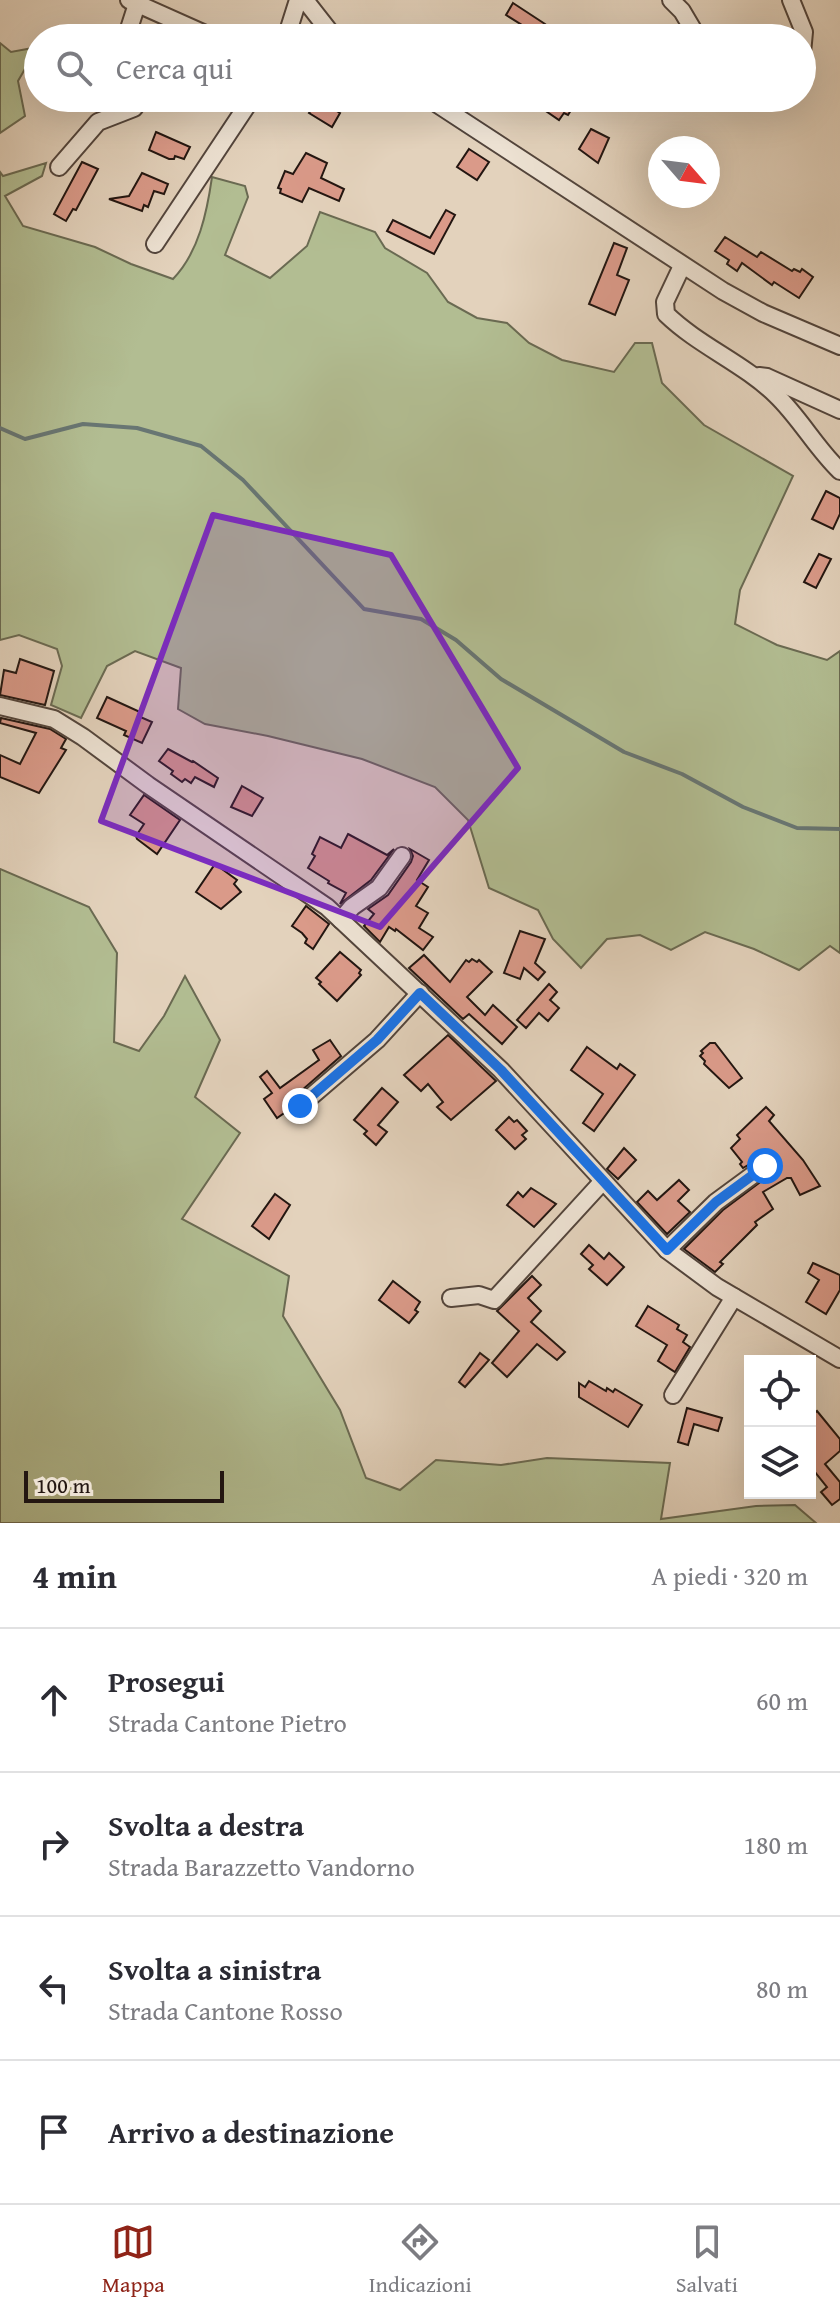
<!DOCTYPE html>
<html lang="it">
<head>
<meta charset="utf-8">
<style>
  :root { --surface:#fff; --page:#f2f2f3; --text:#2b2b33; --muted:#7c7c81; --line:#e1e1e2; --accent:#8f2418 }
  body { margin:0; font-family:"Gentium Book Plus",serif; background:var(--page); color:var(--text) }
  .controls { position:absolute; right:24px; bottom:24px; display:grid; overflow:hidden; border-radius:0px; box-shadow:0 8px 32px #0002 }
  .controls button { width:72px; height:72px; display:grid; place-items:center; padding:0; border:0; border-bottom:2px solid var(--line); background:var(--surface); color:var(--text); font:40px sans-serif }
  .compass { position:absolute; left:648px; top:136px; width:72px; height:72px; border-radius:50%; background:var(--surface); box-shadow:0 8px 32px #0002; rotate:118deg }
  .scale { position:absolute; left:24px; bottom:20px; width:200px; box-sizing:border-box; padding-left:8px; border:4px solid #231611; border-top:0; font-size:22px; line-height:28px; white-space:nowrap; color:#231611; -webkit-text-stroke:6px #ede2d3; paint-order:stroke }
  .stop { position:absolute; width:24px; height:24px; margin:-18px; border:6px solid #1a73e8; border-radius:50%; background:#fff }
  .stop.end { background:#1a73e8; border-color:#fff; box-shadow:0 2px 8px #0008 }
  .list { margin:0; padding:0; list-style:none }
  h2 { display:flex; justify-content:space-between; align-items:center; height:104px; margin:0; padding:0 32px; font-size:34px }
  h2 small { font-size:26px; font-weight:400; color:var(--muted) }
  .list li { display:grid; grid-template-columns:52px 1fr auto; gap:24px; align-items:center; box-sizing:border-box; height:144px; padding:0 32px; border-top:2px solid var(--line) }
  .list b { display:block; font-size:30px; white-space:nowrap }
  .list p { margin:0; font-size:26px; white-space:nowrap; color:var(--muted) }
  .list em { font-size:26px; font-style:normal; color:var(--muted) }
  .icon { flex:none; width:44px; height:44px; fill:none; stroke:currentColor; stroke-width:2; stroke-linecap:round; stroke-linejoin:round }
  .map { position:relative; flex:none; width:840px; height:1523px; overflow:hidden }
  .search { position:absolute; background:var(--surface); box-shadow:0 8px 32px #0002; left:24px; right:24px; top:24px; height:88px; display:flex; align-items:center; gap:20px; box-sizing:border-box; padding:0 28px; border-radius:44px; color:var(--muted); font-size:30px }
  .sheet { height:680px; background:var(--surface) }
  nav { display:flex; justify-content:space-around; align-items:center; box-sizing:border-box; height:112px; border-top:2px solid var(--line); background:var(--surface); font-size:22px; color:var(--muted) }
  nav a { display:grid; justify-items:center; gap:4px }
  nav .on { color:var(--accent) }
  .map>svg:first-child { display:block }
</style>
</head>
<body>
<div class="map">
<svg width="840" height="1523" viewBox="0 0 840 1523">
  <rect width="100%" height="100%" fill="#e3d2bc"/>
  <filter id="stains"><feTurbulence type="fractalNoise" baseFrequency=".0025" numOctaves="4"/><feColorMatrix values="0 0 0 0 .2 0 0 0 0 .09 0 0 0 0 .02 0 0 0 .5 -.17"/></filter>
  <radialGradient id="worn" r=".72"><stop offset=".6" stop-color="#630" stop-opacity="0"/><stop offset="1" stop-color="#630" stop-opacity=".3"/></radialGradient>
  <!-- green -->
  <g fill="#b2bd92" stroke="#6a6a52" stroke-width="2">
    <polygon points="0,43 11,52 38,47 38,66 25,69 18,81 25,116 0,133"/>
    <path d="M46 163 42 176 5 196 23 226 95 247 131 264 173 279C199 252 207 212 212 177L245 186 248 197 225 255 270 278 307 246 320 212 375 232 385 248 427 273 448 302 477 318 507 323 529 343 562 360 614 372 635 343H652L662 383 704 425 793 476 740 590 735 624 777 645 827 660 840 651V953L830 946 799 970 754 949 705 932 671 950 640 935 607 939 581 968 553 939 538 910 489 888 468 820 435 787 362 759 268 736 205 724 178 709 181 668 135 651 107 666 81 718 51 705 62 666 57 649 19 635 0 640V172L3 176Z"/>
    <polygon points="0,869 89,907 117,953 114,1042 139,1051 164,1016 185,976 220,1040 195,1097 240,1133 182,1219 289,1276 283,1316 340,1410 366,1478 400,1490 436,1460 501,1465 547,1458 670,1463 661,1519 756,1506 795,1505 816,1523 0,1523"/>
  </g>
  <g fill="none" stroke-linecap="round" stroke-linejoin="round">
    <!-- stream -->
    <polyline stroke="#687673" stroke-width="4" points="0,428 25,439 83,424 137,428 201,446 243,480 364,609 421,619 456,640 501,679 624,752 682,774 743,807 797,828 840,829"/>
  </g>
  <!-- building -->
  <g fill="#da9a89" stroke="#231611" stroke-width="2">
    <polygon points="513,3 545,24 538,35 506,15"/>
    <polygon points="546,98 570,98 576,102 568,115 564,113 559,120 540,107"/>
    <polygon points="318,100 340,113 332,127 309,113"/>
    <polygon points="591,129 609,138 598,163 579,149"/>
    <polygon points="156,132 190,147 184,159 175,156 174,159 169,159 149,150"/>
    <polygon points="469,149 489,162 477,180 457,167"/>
    <polygon points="306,153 327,163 321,178 344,189 339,201 309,188 302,202 280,193 281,189 278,188 285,171 293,174"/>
    <polygon points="82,162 98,169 76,210 73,209 66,221 54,214"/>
    <polygon points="142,173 168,184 164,194 154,191 148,207 144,205 142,211 109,199 129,196"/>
    <polygon points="446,210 455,215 434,254 387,231 393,220 430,238"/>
    <polygon points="725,237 757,257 761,252 792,271 794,269 800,272 802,269 813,277 799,298 774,282 772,285 742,263 737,271 727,264 729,260 715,251"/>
    <polygon points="614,243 627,248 617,275 629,280 615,315 589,304"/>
    <polygon points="826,491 840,498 840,514 833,529 812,519"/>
    <polygon points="819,554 831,559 816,588 804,582"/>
    <polygon points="20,659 54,671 45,705 0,695 4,670 16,673"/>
    <polygon points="107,697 140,712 138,716 152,722 142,743 124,735 126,731 97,718"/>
    <polygon points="1,718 50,729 66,739 61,748 66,750 39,793 0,777 0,755 20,764 36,733 0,723"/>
    <polygon points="168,749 192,762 193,761 218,778 214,787 195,777 191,783 185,779 182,782 171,774 173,771 159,761"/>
    <polygon points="242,786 263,798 252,816 231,807"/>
    <polygon points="144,795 180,820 157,854 137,839 136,836 144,824 130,815"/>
    <polygon points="348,834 387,855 394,849 371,880 340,904 346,893 328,883 329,881 308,868 315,856 312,854 320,837 341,848"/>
    <polygon points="410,849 429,860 417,880 428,887 416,906 428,913 419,928 433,937 423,950 396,929 395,931 389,927 380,942 364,926 374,914 368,909 388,895 411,862 413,856"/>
    <polygon points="215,864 237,880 234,884 241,892 221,909 196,892"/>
    <polygon points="306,906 329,924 313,949 305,943 307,939 302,933 292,926"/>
    <polygon points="520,931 545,939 535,963 545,972 538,980 524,968 520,979 504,973"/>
    <polygon points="340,952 361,970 359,973 361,975 337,1001 319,984 321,982 316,978"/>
    <polygon points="424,955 450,982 466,960 469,962 472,959 477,962 479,960 492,972 467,997 485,1015 493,1005 517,1027 502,1044 469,1014 463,1019 409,968"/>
    <polygon points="549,984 557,992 550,1000 559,1008 548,1021 539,1013 526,1028 517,1020"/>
    <polygon points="448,1035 496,1081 451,1120 437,1107 443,1102 428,1084 421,1091 404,1075"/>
    <polygon points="330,1040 341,1056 293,1098 290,1109 277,1118 264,1099 272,1093 260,1077 267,1071 280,1088 319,1060 313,1050"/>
    <polygon points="710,1043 715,1043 742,1078 729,1088 704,1064 705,1061 700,1056 703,1053 701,1051"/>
    <polygon points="587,1047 617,1069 620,1064 635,1075 594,1131 583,1123 603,1094 571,1070"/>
    <polygon points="382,1088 398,1102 378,1125 387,1132 376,1145 364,1134 367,1131 354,1120"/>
    <polygon points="766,1107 774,1115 769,1121 803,1160 820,1186 800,1195 791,1178 787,1178 763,1192 773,1209 755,1222 757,1225 720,1262 723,1264 715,1272 684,1249 723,1210 775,1171 774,1160 765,1155 743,1168 740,1164 742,1162 731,1148 740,1139 737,1135"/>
    <polygon points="509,1117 514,1122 517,1120 527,1131 522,1135 526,1139 515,1149 496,1130"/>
    <polygon points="624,1148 636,1160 618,1179 607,1169"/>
    <polygon points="679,1180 689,1190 678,1201 690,1212 667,1234 637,1202 648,1191 657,1200"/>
    <polygon points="531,1188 556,1204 534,1227 507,1205 518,1192 523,1197"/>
    <polygon points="275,1194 290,1205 269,1239 252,1226"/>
    <polygon points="589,1245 604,1259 609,1253 624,1267 607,1285 589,1269 593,1265 581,1254"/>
    <polygon points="813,1263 840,1275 840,1290 826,1314 806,1302 819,1280 808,1273"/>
    <polygon points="532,1276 541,1285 528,1298 541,1311 531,1322 565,1352 557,1360 537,1344 507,1377 492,1363 519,1331 497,1311"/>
    <polygon points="393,1281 420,1302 415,1310 418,1312 409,1323 379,1300"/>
    <polygon points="648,1306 679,1325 677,1329 687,1335 683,1342 690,1347 675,1372 658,1361 667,1345 636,1326"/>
    <polygon points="480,1353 489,1360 465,1387 459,1382"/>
    <polygon points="589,1381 606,1391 607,1388 613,1392 615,1389 642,1405 628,1427 579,1397 579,1383 585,1387"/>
    <polygon points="687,1408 722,1418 718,1431 694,1424 688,1445 678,1442"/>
    <polygon points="817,1411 840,1439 840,1451 825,1464 840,1482 840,1499 832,1505 821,1492 827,1487 810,1466 810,1417"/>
  </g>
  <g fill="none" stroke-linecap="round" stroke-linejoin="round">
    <!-- street casing -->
    <g stroke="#53453c" stroke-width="20">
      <g id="street">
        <polyline points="129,0 214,38"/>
        <polyline points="305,0 330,32 338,38"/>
        <polyline points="671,0 682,11 698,38"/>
        <polyline points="791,0 804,32 802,53"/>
        <polyline points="126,38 137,4"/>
        <polyline points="286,38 298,0"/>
        <polyline points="428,98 723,291 763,313 840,346"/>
        <polyline points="59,167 98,122 134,108 141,98"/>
        <polyline points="155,244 252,98"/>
        <path d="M682 266 665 302 666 314C699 346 743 363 776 395 800 418 816 448 840 471"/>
        <polyline points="759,376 767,377 840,410"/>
        <polyline points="0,706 54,719 83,737 148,785 327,907 501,1070 667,1250 717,1287 840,1359"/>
        <polyline points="341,920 352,907 379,888 402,856"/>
        <polyline points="300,1106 377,1040 420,993"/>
        <polyline points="667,1250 716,1202 765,1166"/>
        <polyline points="451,1298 479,1295 494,1300 603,1181"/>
        <polyline points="673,1395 734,1297"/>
      </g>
    </g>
    <!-- street -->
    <use href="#street" stroke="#ede2d3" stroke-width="16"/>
  </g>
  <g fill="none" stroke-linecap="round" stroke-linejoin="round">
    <!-- route -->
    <polyline stroke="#1a73e8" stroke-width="10" points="300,1106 377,1040 420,993 501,1070 667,1250 716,1202 765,1166"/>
  </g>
  <!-- marked area -->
  <path fill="#7b2cbf" fill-opacity="0.2" stroke="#7b2cbf" stroke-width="6" stroke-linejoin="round" d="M213 515 391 555 518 768 380 927 101 821Z"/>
  <rect width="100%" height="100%" filter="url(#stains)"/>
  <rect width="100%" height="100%" fill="url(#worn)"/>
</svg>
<div class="controls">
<button><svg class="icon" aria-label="locate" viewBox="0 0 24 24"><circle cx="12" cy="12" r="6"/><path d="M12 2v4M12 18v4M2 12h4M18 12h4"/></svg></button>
<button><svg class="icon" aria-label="layers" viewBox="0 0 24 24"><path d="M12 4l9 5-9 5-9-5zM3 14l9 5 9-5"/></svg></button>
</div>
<svg class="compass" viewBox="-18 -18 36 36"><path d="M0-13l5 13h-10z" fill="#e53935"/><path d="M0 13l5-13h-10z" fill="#7c7c81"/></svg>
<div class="scale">100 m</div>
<div class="stop" style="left:765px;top:1166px"></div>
<div class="stop end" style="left:300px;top:1106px"></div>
<div class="search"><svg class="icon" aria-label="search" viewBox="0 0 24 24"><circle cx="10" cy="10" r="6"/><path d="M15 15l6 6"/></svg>Cerca qui</div>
</div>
<section class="sheet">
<h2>4 min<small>A piedi · 320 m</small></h2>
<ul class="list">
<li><svg class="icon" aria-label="ahead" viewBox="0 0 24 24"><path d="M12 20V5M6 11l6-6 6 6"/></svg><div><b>Prosegui</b><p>Strada Cantone Pietro</p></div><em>60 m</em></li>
<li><svg class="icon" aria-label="right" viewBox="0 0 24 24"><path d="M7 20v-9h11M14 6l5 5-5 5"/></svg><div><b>Svolta a destra</b><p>Strada Barazzetto Vandorno</p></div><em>180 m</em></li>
<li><svg class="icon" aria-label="left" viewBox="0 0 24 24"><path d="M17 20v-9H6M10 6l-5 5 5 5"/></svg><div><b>Svolta a sinistra</b><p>Strada Cantone Rosso</p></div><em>80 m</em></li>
<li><svg class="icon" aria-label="arrive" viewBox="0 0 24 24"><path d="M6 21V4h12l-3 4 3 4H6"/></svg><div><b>Arrivo a destinazione</b></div></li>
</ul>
</section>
<nav>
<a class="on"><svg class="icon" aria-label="map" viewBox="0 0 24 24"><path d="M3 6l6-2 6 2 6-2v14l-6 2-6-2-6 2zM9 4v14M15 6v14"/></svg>Mappa</a>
<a><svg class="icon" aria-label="directions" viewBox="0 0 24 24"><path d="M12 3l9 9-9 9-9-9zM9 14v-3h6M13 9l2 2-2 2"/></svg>Indicazioni</a>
<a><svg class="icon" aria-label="saved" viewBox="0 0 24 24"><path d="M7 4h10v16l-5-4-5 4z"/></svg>Salvati</a>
</nav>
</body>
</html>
